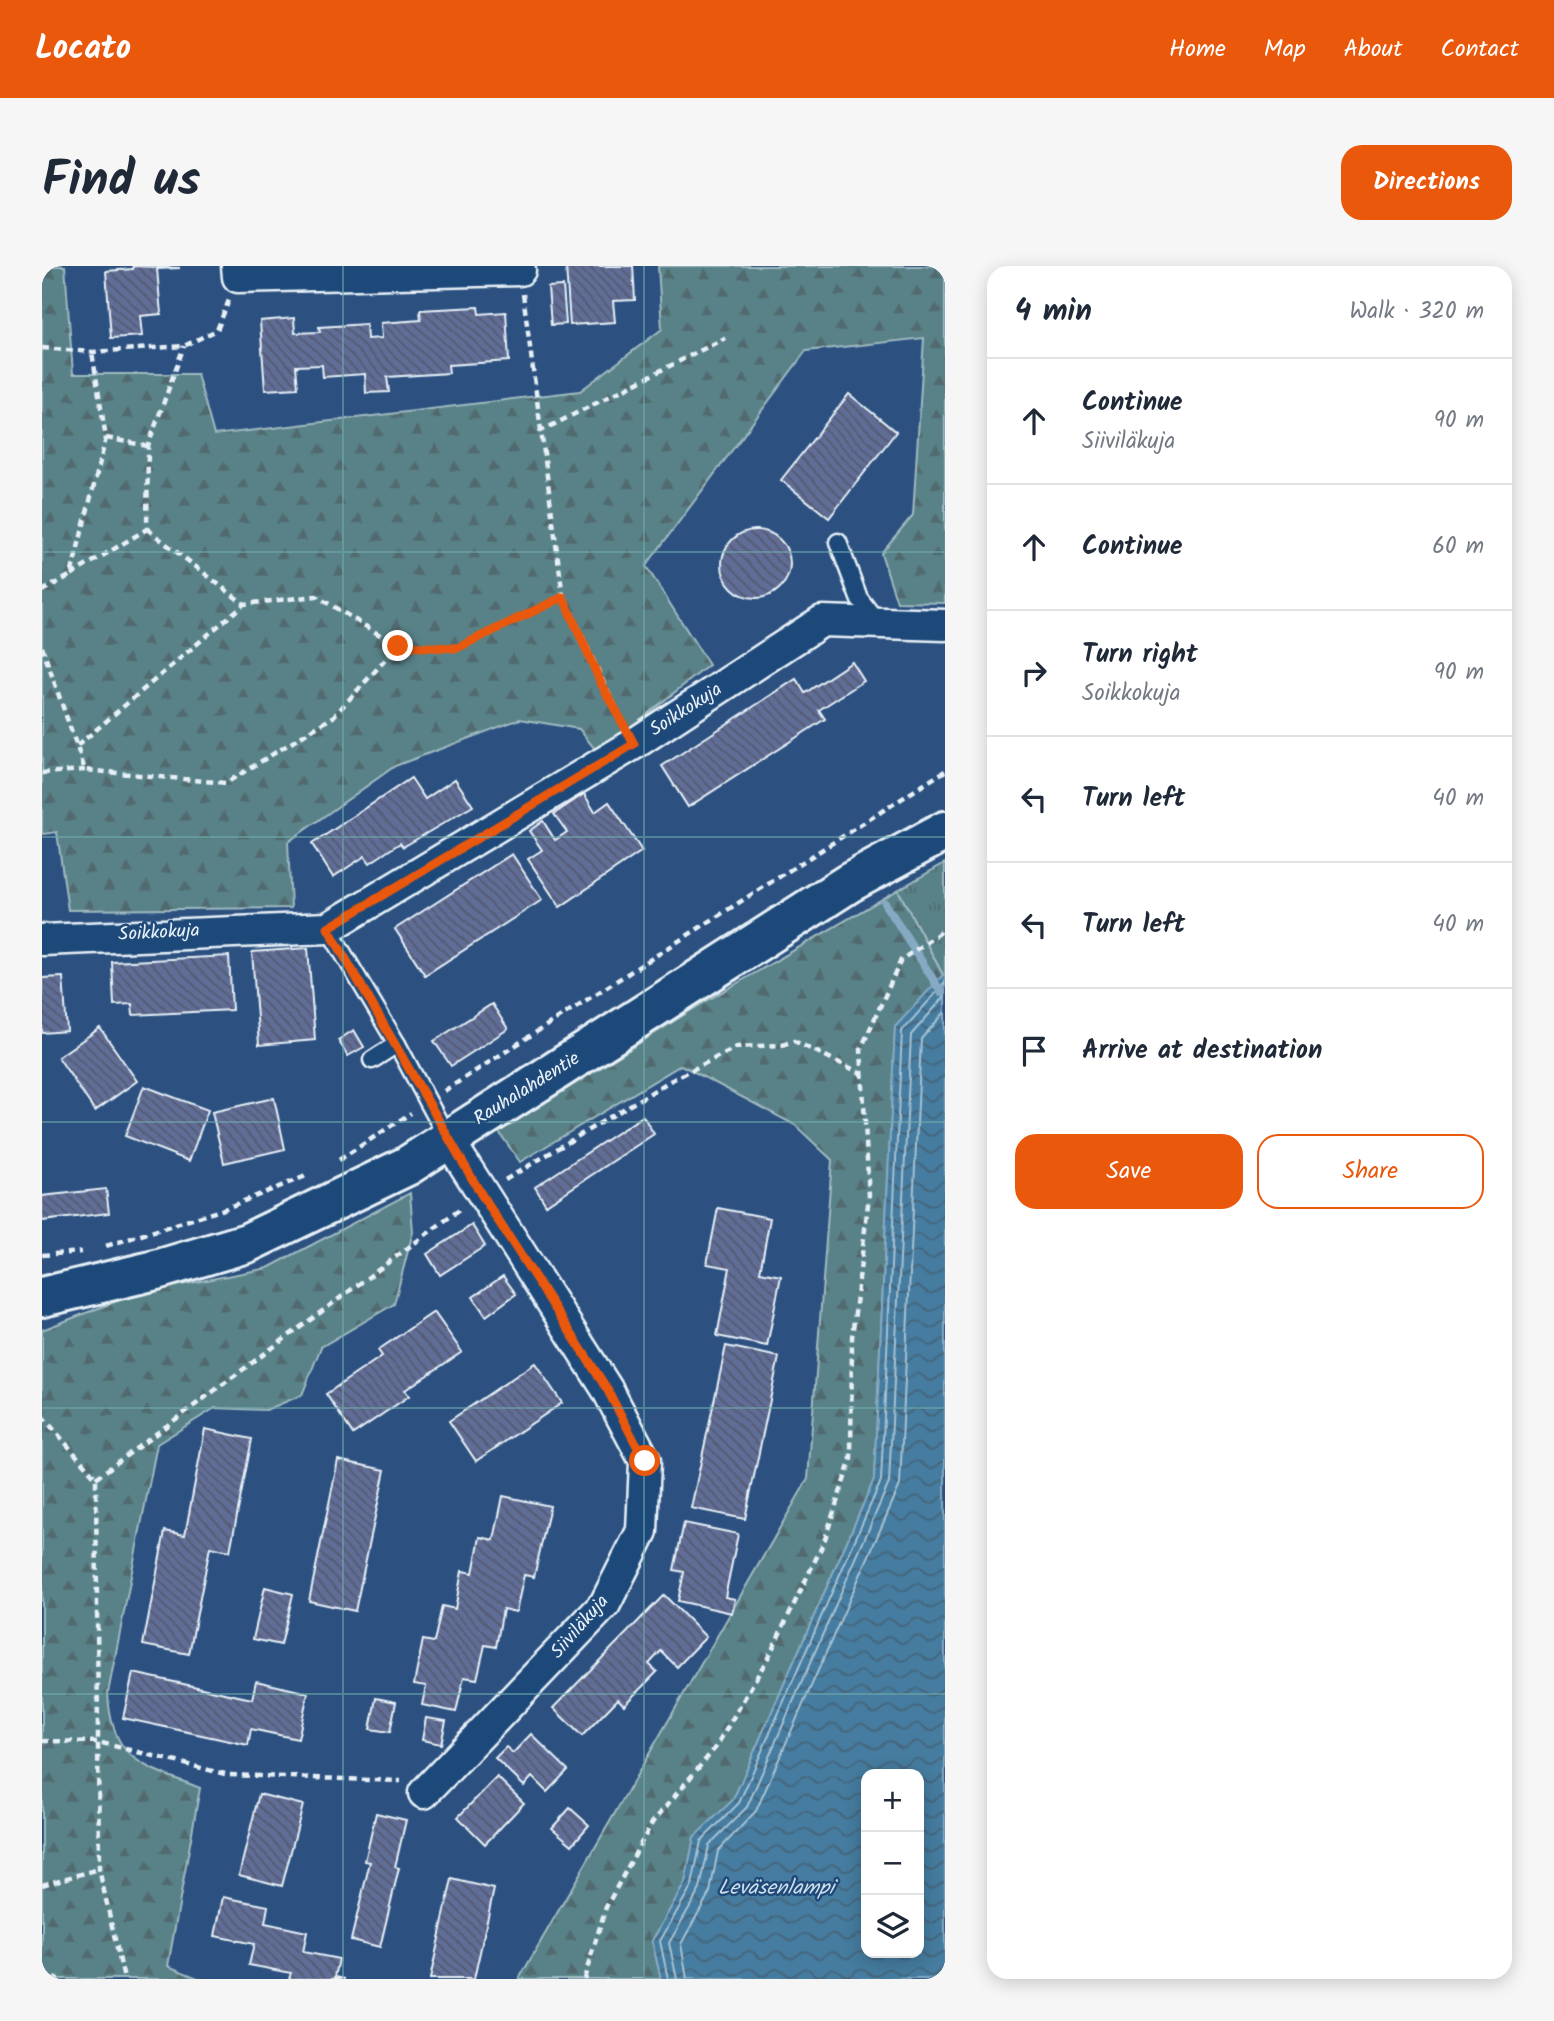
<!DOCTYPE html>
<html lang="en">
<head>
<meta charset="utf-8">
<style>
  :root { --surface:#fff; --page:#f6f6f7; --text:#1f2937; --muted:#747a83; --line:#e0e1e3; --accent:#ea580c }
  body { margin:0; font-family:Kalam,sans-serif; background:var(--page); color:var(--text) }
  .controls { position:absolute; right:21px; bottom:21px; display:grid; overflow:hidden; border-radius:14px; box-shadow:0 4px 18px #0003 }
  .controls button { width:63px; height:63px; display:grid; place-items:center; padding:0; border:0; border-bottom:2px solid var(--line); background:var(--surface); color:var(--text); font:35px sans-serif }
  .stop { position:absolute; width:21px; height:21px; margin:-16px; border:5px solid #ea580c; border-radius:50%; background:#fff }
  .stop.end { background:#ea580c; border-color:#fff; box-shadow:0 2px 7px #0008 }
  .list { margin:0; padding:0; list-style:none }
  h2 { display:flex; justify-content:space-between; align-items:center; height:91px; margin:0; padding:0 28px; font-size:30px }
  h2 small { font-size:23px; font-weight:400; color:var(--muted) }
  .list li { display:grid; grid-template-columns:46px 1fr auto; gap:21px; align-items:center; box-sizing:border-box; height:126px; padding:0 28px; border-top:2px solid var(--line) }
  .list b { display:block; font-size:26px; white-space:nowrap }
  .list p { margin:0; font-size:23px; white-space:nowrap; color:var(--muted) }
  .list em { font-size:23px; font-style:normal; color:var(--muted) }
  .actions { display:flex; gap:14px; padding:21px 28px }
  .actions a { flex:1; padding:16px 0; border:2px solid var(--accent); border-radius:21px; text-align:center; font-size:24px; color:var(--accent) }
  .actions .main { background:var(--accent); color:#fff }
  .icon { flex:none; width:38px; height:38px; fill:none; stroke:currentColor; stroke-width:2; stroke-linecap:round; stroke-linejoin:round }
  .map { position:relative; flex:none; width:903px; height:1713px; overflow:hidden; border-radius:21px }
  header { display:flex; align-items:center; gap:42px; box-sizing:border-box; height:98px; padding:0 35px; background:var(--accent); color:#fff }
  header strong { font-size:33px }
  nav { display:flex; gap:38px; margin-inline-start:auto; font-size:24px }
  .intro { display:flex; align-items:center; justify-content:space-between; box-sizing:border-box; height:168px; padding:0 42px }
  h1 { margin:0; font-size:49px }
  .button { padding:18px 32px; border-radius:21px; background:var(--accent); color:#fff; font-size:24px; font-weight:700 }
  main { display:flex; gap:42px; padding:0 42px }
  aside { flex:1; background:var(--surface); border-radius:21px; box-shadow:0 4px 18px #0003 }
  .map>svg:first-child { display:block }
</style>
</head>
<body>
<header>
<strong>Locato</strong>
<nav><a>Home</a><a>Map</a><a>About</a><a>Contact</a></nav>
</header>
<div class="intro"><h1>Find us</h1><a class="button">Directions</a></div>
<main>
<div class="map">
<svg width="903" height="1713" viewBox="0 0 903 1713">
  <defs>
    <pattern id="grass-tufts" width="24" height="20" patternUnits="userSpaceOnUse" patternTransform="scale(1.75)"><rect width="24" height="20" fill="#598288"/><path d="M3 7l-1-3M5 7V3M7 7l1-3M15 17l-1-3M17 17v-4M19 17l1-3" fill="none" stroke="#516b6f"/></pattern>
    <pattern id="forest-firs" width="22" height="20" patternUnits="userSpaceOnUse" patternTransform="scale(1.75)"><rect width="22" height="20" fill="#598288"/><path d="M5 1l3.5 6h-7zM16 11l3.5 6h-7z" fill="#516b6f"/></pattern>
    <pattern id="water-waves" width="16" height="10" patternUnits="userSpaceOnUse" patternTransform="scale(1.75)"><rect width="16" height="10" fill="#447b9f"/><path d="M0 5q4-4 8 0t8 0" fill="none" stroke="#456479"/></pattern>
    <pattern id="building-back-hatch" width="6" height="6" patternUnits="userSpaceOnUse" patternTransform="scale(1.75)"><rect width="6" height="6" fill="#616d97"/><path d="M-1 5l2 2M0 0l6 6M5-1l2 2" fill="none" stroke="#52596d"/></pattern>
  </defs>
  <rect width="100%" height="100%" fill="#2c5180"/>
  <filter id="ink" filterUnits="userSpaceOnUse"><feTurbulence type="fractalNoise" baseFrequency=".0143" numOctaves="2"/><feDisplacementMap in="SourceGraphic" scale="14" xChannelSelector="R" yChannelSelector="G"/><feConvolveMatrix kernelMatrix="1 2 1 2 8 2 1 2 1" color-interpolation-filters="sRGB"/></filter>
  <g filter="url(#ink)">
    <!-- grass -->
    <polygon fill="url(#grass-tufts)" stroke="#a0bac0" stroke-width="2" points="903,597 903,709 901,709 856,624"/>
    <!-- forest -->
    <g fill="url(#forest-firs)" stroke="#a0bac0" stroke-width="2">
      <polygon points="0,0 23,0 31,108 155,108 172,169 538,125 620,63 616,0 903,0 903,337 855,336 839,287 871,249 882,72 764,85 604,300 667,399 556,487 537,463 478,453 353,500 246,576 249,642 26,644 15,566 0,568"/>
      <polygon points="856,624 901,709 853,762 832,1214 691,1534 652,1572 643,1617 610,1675 619,1713 477,1713 766,1213 790,894 753,859 639,799 478,896 457,866 656,740"/>
      <path d="M368 927 371 966 352 1038 279 1081 260 1129 224 1144 173 1142 115 1178 66 1427C69 1496 102 1500 158 1522L126 1700 158 1713H0V1064L93 1028 226 1002Z"/>
    </g>
    <!-- water -->
    <path fill="url(#water-waves)" stroke="#86aac3" stroke-width="2" fill-rule="evenodd" d="M901 709H903V1713H619L610 1675 643 1617 652 1571 691 1534 832 1214 853 761ZM824 1508H877V1687H824Z"/>
    <g fill="none" stroke-linecap="round" stroke-linejoin="round">
      <!-- shore -->
      <g stroke="#a6c2d4" stroke-width="2">
        <polyline points="626,1713 618,1675 650,1619 659,1575 697,1537 839,1215 860,765 903,717"/>
        <polyline points="635,1713 627,1677 658,1623 667,1579 705,1541 847,1217 869,769 903,730"/>
        <polyline points="645,1713 639,1678 668,1626 676,1585 714,1545 858,1219 879,773 903,746"/>
      </g>
      <!-- stream -->
      <polyline stroke="#86aac3" stroke-width="8" points="843,637 899,726"/>
    </g>
    <!-- building -->
    <g fill="url(#building-back-hatch)" stroke="#e8f1f8" stroke-width="2">
      <polygon points="91,0 138,2 115,3 119,48 98,50 100,70 69,72 64,5 91,3"/>
      <polygon points="524,0 591,0 593,34 571,35 573,56 528,59"/>
      <polygon points="521,20 524,58 509,59 506,21"/>
      <polygon points="436,41 437,48 464,46 467,95 406,99 407,107 345,111 347,126 324,127 323,108 281,111 280,99 254,100 256,122 223,124 218,55 252,52 253,67 278,66 277,61 324,58 325,73 340,72 339,57 379,54 378,44"/>
      <polygon points="807,128 854,166 787,252 739,214"/>
      <circle cx="714" cy="298" r="34"/>
      <polygon points="810,396 822,415 777,444 783,453 646,541 620,500 754,413 763,427"/>
      <polygon points="369,512 383,533 413,513 431,540 361,581 358,577 328,597 323,590 291,611 270,578"/>
      <polygon points="542,528 553,546 567,536 600,585 518,641 486,593 500,584 487,565 501,555 513,574 525,566 512,548"/>
      <polygon points="470,588 500,634 383,709 353,663"/>
      <polygon points="266,682 273,774 217,779 210,686"/>
      <polygon points="187,690 190,744 91,749 90,738 72,739 70,696"/>
      <polygon points="21,711 25,765 0,767 0,712"/>
      <polygon points="450,738 466,763 409,800 392,775"/>
      <polygon points="58,762 95,815 53,845 16,791"/>
      <polygon points="312,764 322,781 306,790 296,774"/>
      <polygon points="102,820 166,844 147,895 83,870"/>
      <polygon points="232,832 243,883 182,897 170,846"/>
      <polygon points="601,850 612,868 504,939 493,921"/>
      <polygon points="64,923 67,947 0,955 0,930"/>
      <polygon points="676,942 728,952 718,1006 739,1010 725,1080 675,1070 688,1002 665,998"/>
      <polygon points="430,959 443,980 398,1009 385,988"/>
      <polygon points="461,1010 474,1028 444,1050 431,1031"/>
      <polygon points="392,1046 420,1086 363,1124 367,1130 311,1168 284,1128 340,1090 336,1084"/>
      <polygon points="684,1080 737,1091 703,1253 649,1242"/>
      <polygon points="493,1097 520,1137 434,1195 407,1155"/>
      <polygon points="163,1163 210,1173 188,1285 168,1281 147,1388 101,1379 123,1265 143,1269"/>
      <polygon points="296,1194 343,1204 313,1345 267,1335"/>
      <polygon points="461,1230 508,1240 492,1311 482,1309 474,1346 461,1343 454,1381 443,1379 435,1413 422,1411 414,1446 380,1439 384,1420 372,1418 381,1374 392,1376 400,1340 413,1343 420,1305 431,1307 438,1271 452,1274"/>
      <polygon points="642,1257 696,1268 683,1331 693,1333 690,1347 636,1335 642,1306 632,1304"/>
      <polygon points="223,1321 251,1328 239,1379 211,1373"/>
      <polygon points="622,1329 664,1371 635,1401 619,1385 607,1398 615,1406 582,1439 576,1433 540,1470 511,1442"/>
      <polygon points="91,1407 210,1433 214,1415 266,1427 256,1473 209,1463 206,1479 81,1452"/>
      <polygon points="334,1432 354,1436 348,1466 328,1463"/>
      <polygon points="384,1452 404,1455 399,1478 380,1474"/>
      <polygon points="489,1468 526,1504 505,1526 490,1511 482,1520 453,1492 464,1481 471,1487"/>
      <polygon points="455,1511 482,1537 443,1578 416,1551"/>
      <polygon points="217,1528 261,1539 240,1620 197,1609"/>
      <polygon points="528,1542 547,1559 530,1579 510,1562"/>
      <polygon points="334,1547 364,1554 353,1601 357,1602 338,1681 309,1674 328,1596 323,1595"/>
      <polygon points="410,1613 452,1623 432,1713 388,1713"/>
      <polygon points="181,1631 226,1640 223,1657 265,1666 261,1686 297,1693 293,1711 303,1713 247,1713 249,1707 207,1699 212,1678 173,1670"/>
    </g>
    <g fill="none" stroke-linecap="round" stroke-linejoin="round">
      <!-- lane casing -->
      <g stroke="#e8f1f8" stroke-width="21">
        <g id="lane">
          <polyline points="796,276 817,332 836,357"/>
          <polyline points="286,662 355,778 406,873"/>
          <polyline points="330,794 355,778"/>
        </g>
      </g>
      <!-- street casing -->
      <g stroke="#e8f1f8" stroke-width="35">
        <g id="street">
          <polyline points="195,0 196,11 478,4 477,0"/>
          <polyline points="0,674 286,662 592,478 780,355 903,359"/>
          <polyline points="382,1527 563,1338 600,1265 603,1195 565,1123 406,873"/>
        </g>
      </g>
      <!-- secondary casing -->
      <g stroke="#e8f1f8" stroke-width="44">
        <polyline id="secondary" points="0,1031 114,1004 205,977 365,900 807,617 903,565"/>
      </g>
      <!-- path -->
      <g stroke="#e8f1f8" stroke-width="4.5" stroke-dasharray="7 5" stroke-linecap="butt">
        <polyline points="481,28 521,331 580,455"/>
        <polyline points="0,82 50,86 142,80 175,64 187,34"/>
        <polyline points="497,166 683,72"/>
        <polyline points="64,172 106,180"/>
        <polyline points="105,263 202,338"/>
        <polyline points="29,309 105,263 106,180 142,80"/>
        <polyline points="0,325 29,309 64,172 50,86"/>
        <polyline points="0,381 43,504 184,517 291,451 356,380 415,382 521,331"/>
        <polyline points="35,480 202,338 274,330 356,380"/>
        <polyline points="0,507 43,504"/>
        <polyline points="402,825 903,505"/>
        <polyline points="297,894 369,847"/>
        <polyline points="463,914 628,815 695,781 740,779 752,775 821,808"/>
        <polyline points="64,980 182,943 264,910"/>
        <polyline points="0,989 39,986"/>
        <polyline points="0,1150 54,1212 57,1603 82,1713"/>
        <polyline points="54,1212 420,942"/>
        <polyline points="0,1475 56,1476 187,1509 359,1515"/>
        <polyline points="0,1619 57,1603"/>
        <polyline points="0,1712 17,1713"/>
        <polyline points="542,1713 564,1641 610,1557 674,1481 727,1390 782,1276 809,1193 810,1071 827,930 819,783 859,694 903,663"/>
      </g>
      <!-- lane -->
      <use href="#lane" stroke="#1f4a7a" stroke-width="16"/>
      <!-- street -->
      <use href="#street" stroke="#1f4a7a" stroke-width="30"/>
      <!-- secondary -->
      <use href="#secondary" stroke="#1f4a7a" stroke-width="38"/>
    </g>
  </g>
  <g fill="none" stroke-linecap="round" stroke-linejoin="round" filter="url(#ink)">
    <!-- route -->
    <polyline stroke="#ea580c" stroke-width="9" points="356,380 415,382 521,331 558,415 592,478 286,662 439,928 565,1123 603,1195"/>
  </g>
  <!-- grid -->
  <path fill="none" stroke="#71adac" stroke-width="2" stroke-opacity="0.55" d="M301 0V1713M602 0V1713M0 286H903M0 571H903M0 856H903M0 1142H903M0 1428H903"/>
  <g text-anchor="middle" dominant-baseline="central" stroke-width="5" stroke-linejoin="round" paint-order="stroke">
    <!-- street labels -->
    <g font-size="19" fill="#e8f1f8" stroke="#1f4a7a">
      <text transform="translate(644 444) rotate(-33)">Soikkokuja</text>
      <text transform="translate(117 667) rotate(-3)">Soikkokuja</text>
      <text transform="translate(485 823) rotate(-32)">Rauhalahdentie</text>
      <text transform="translate(538 1361) rotate(-49)">Siiviläkuja</text>
    </g>
    <!-- water labels -->
    <g font-size="21" font-style="italic" fill="#cfdfeb" stroke="#1f4a7a">
      <text x="734" y="1622">Leväsenlampi</text>
    </g>
  </g>
</svg>
<div class="controls">
<button>+</button>
<button>−</button>
<button><svg class="icon" aria-label="layers" viewBox="0 0 24 24"><path d="M12 4l9 5-9 5-9-5zM3 14l9 5 9-5"/></svg></button>
</div>
<div class="stop" style="left:603px;top:1195px"></div>
<div class="stop end" style="left:356px;top:380px"></div>
</div>
<aside>
<h2>4 min<small>Walk · 320 m</small></h2>
<ul class="list">
<li><svg class="icon" aria-label="ahead" viewBox="0 0 24 24"><path d="M12 20V5M6 11l6-6 6 6"/></svg><div><b>Continue</b><p>Siiviläkuja</p></div><em>90 m</em></li>
<li><svg class="icon" aria-label="ahead" viewBox="0 0 24 24"><path d="M12 20V5M6 11l6-6 6 6"/></svg><div><b>Continue</b></div><em>60 m</em></li>
<li><svg class="icon" aria-label="right" viewBox="0 0 24 24"><path d="M7 20v-9h11M14 6l5 5-5 5"/></svg><div><b>Turn right</b><p>Soikkokuja</p></div><em>90 m</em></li>
<li><svg class="icon" aria-label="left" viewBox="0 0 24 24"><path d="M17 20v-9H6M10 6l-5 5 5 5"/></svg><div><b>Turn left</b></div><em>40 m</em></li>
<li><svg class="icon" aria-label="left" viewBox="0 0 24 24"><path d="M17 20v-9H6M10 6l-5 5 5 5"/></svg><div><b>Turn left</b></div><em>40 m</em></li>
<li><svg class="icon" aria-label="arrive" viewBox="0 0 24 24"><path d="M6 21V4h12l-3 4 3 4H6"/></svg><div><b>Arrive at destination</b></div></li>
</ul>
<div class="actions"><a class="main">Save</a><a>Share</a></div>
</aside>
</main>
</body>
</html>
